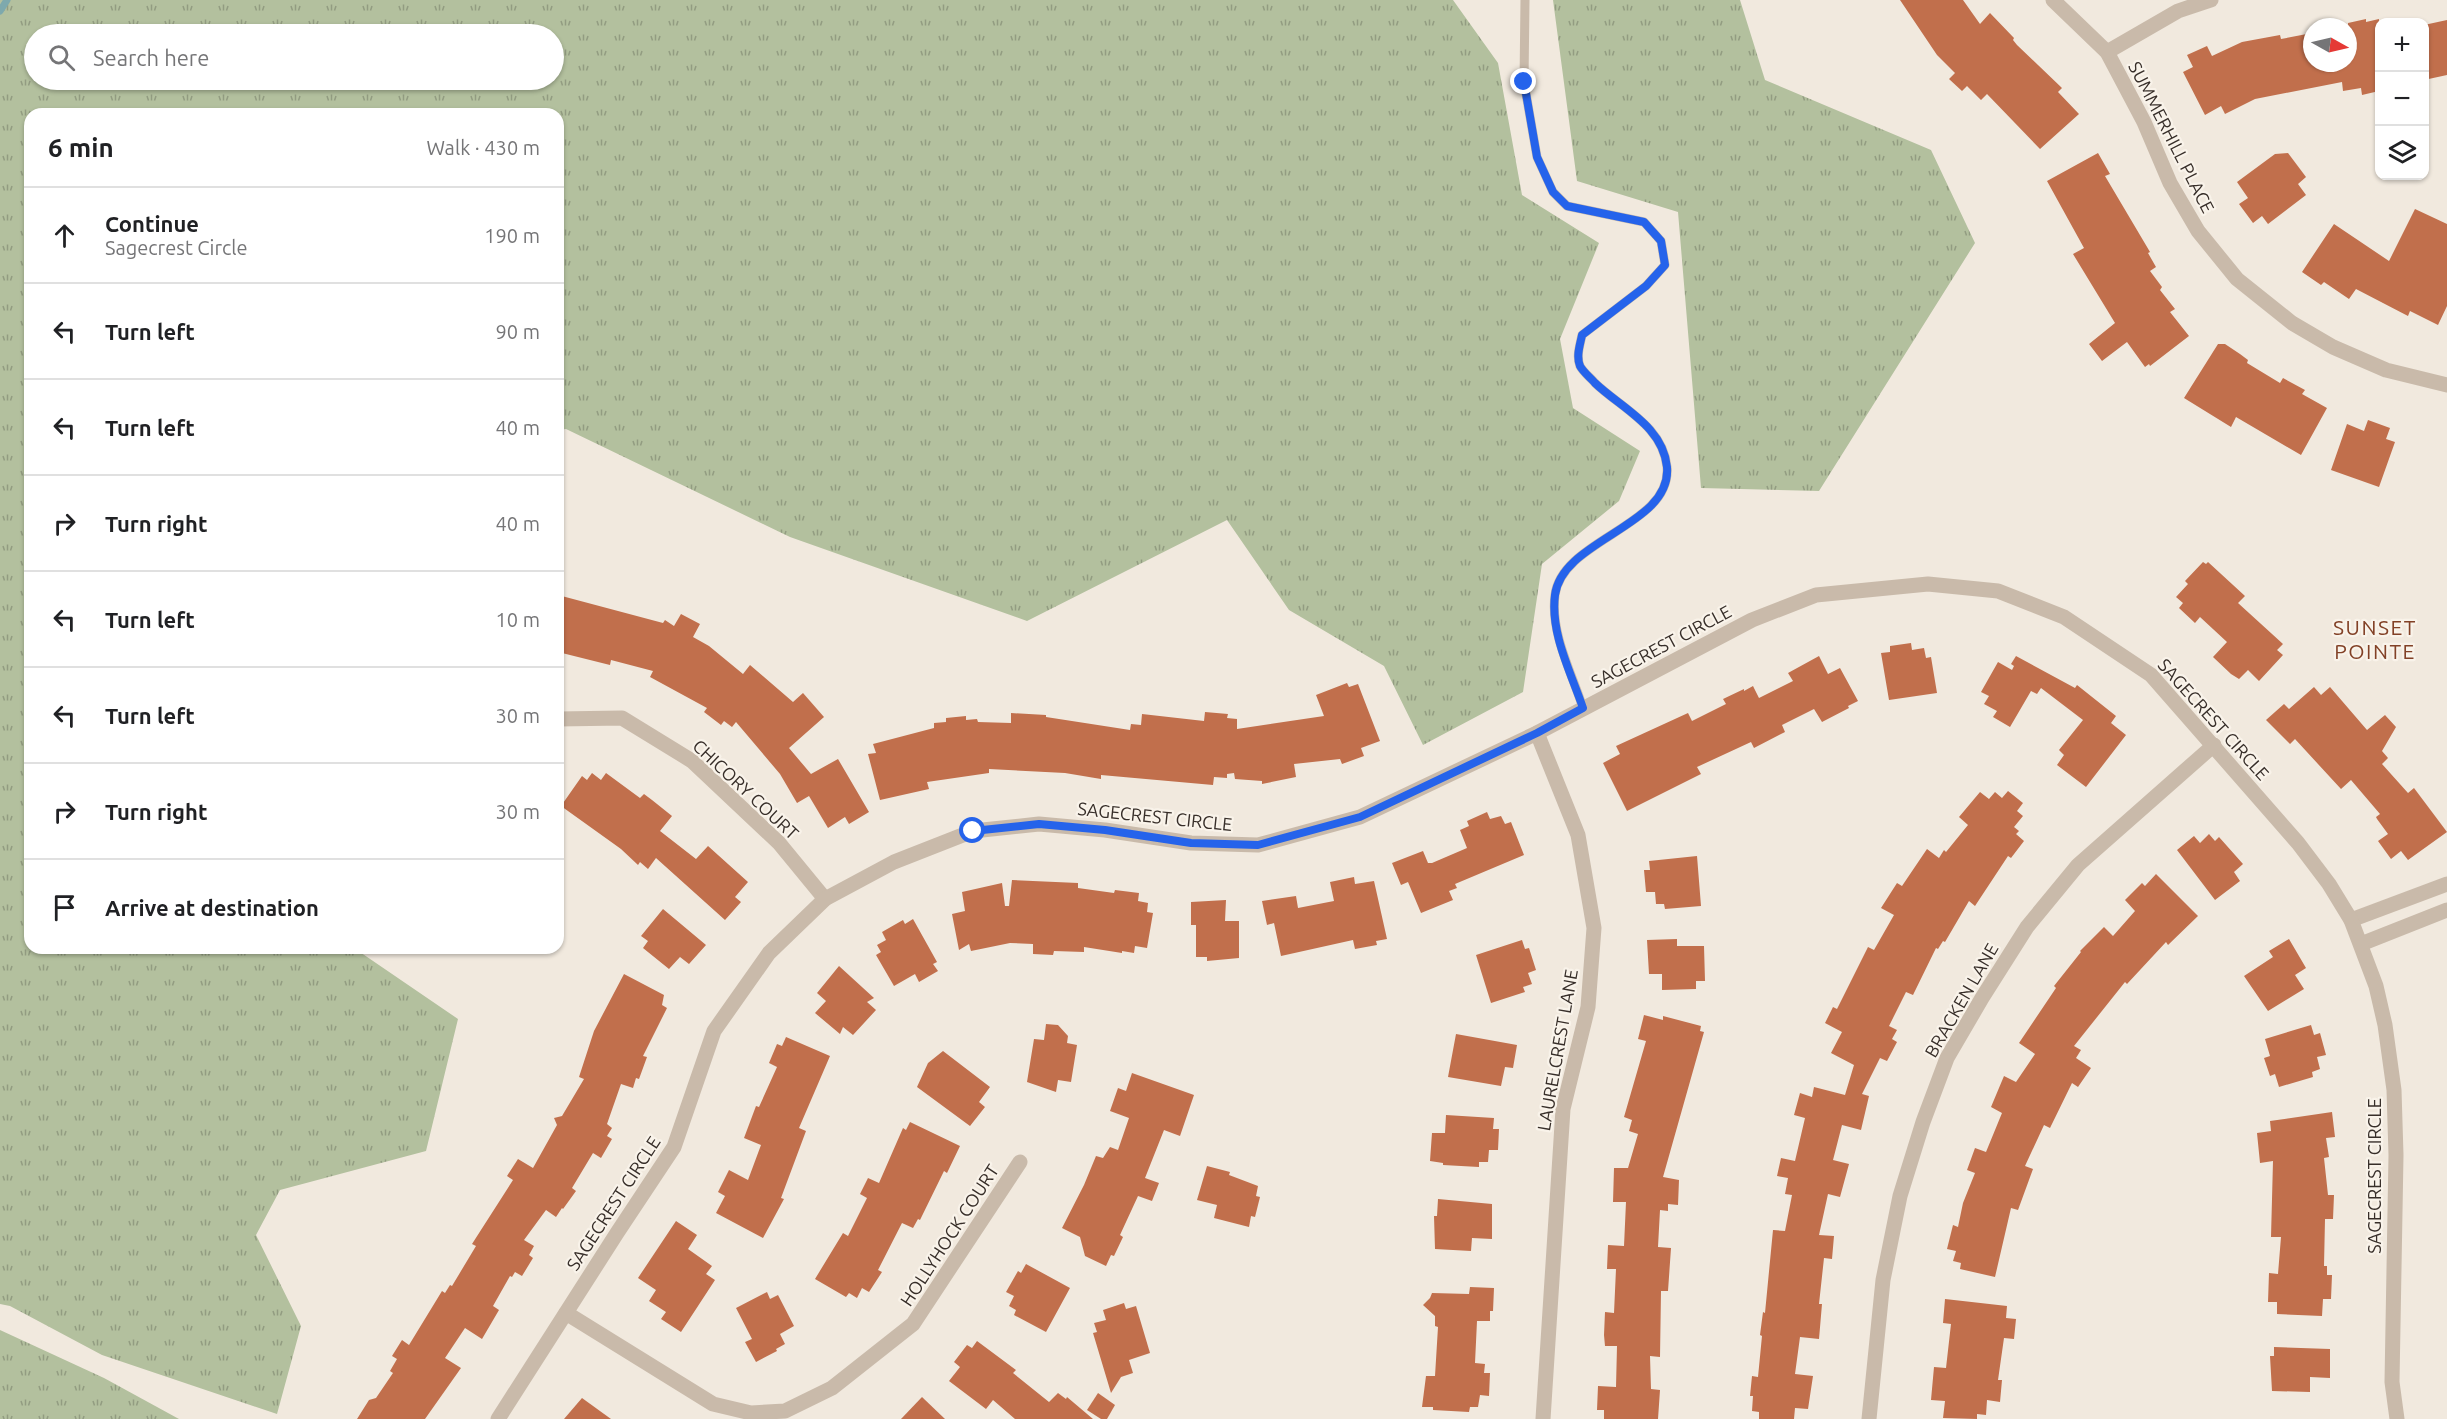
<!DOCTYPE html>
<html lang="en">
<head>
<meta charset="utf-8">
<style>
  :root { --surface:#fff; --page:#f2f2f2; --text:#202124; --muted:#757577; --line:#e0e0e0 }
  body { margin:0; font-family:Ubuntu,sans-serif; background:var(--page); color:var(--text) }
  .controls { position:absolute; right:18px; top:18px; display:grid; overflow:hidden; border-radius:12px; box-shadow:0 2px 4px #0004 }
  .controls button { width:54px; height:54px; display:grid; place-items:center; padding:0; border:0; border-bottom:2px solid var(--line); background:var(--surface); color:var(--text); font:30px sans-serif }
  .compass { position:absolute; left:2303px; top:18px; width:54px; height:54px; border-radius:50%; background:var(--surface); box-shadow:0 2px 4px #0004; rotate:98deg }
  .stop { position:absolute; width:18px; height:18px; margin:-14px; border:4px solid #2563eb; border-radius:50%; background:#fff }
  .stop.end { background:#2563eb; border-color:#fff; box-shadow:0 2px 6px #0008 }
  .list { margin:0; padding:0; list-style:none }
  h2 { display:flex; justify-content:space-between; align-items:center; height:78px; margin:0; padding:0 24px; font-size:26px }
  h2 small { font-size:20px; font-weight:400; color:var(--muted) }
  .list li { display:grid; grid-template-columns:39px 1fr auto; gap:18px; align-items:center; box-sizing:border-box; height:96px; padding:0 24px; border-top:2px solid var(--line) }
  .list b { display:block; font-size:22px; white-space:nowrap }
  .list p { margin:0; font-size:20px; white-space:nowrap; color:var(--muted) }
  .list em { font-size:20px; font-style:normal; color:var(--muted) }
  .icon { flex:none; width:33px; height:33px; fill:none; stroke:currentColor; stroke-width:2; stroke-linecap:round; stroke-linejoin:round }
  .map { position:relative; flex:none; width:2447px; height:1419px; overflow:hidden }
  .search { position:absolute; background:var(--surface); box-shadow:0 2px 4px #0004; left:24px; top:24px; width:540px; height:66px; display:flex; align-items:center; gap:15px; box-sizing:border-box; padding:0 21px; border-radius:33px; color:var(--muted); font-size:22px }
  .panel { position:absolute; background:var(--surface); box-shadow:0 2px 4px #0004; left:24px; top:108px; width:540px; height:846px; border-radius:18px }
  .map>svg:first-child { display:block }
</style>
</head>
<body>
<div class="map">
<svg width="2447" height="1419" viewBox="0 0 2447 1419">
  <defs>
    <pattern id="grass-tufts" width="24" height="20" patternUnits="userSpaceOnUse" patternTransform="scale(1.5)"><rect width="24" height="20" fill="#b3c09e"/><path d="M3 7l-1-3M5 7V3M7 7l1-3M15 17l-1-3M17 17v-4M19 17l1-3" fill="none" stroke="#929c81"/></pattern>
  </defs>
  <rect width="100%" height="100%" fill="#f1e9de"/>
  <!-- grass -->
  <g fill="url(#grass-tufts)" fill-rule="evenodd">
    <path d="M0 0H1453L1498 63 1522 195 1599 243 1560 339 1573 408 1640 451 1619 501 1542 564 1523 692 1423 745 1384 666 1289 610 1227 520 1027 621 790 537 566 429 558 430V114H30V948H354L458 1019 426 1151 280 1190 256 1235 301 1326 277 1414 102 1355 10 1306 0 1304ZM554 34V80H34V34Z"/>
    <polygon points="1553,0 1740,0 1765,80 1931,150 1975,243 1819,491 1701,488 1678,212 1577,181"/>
    <polygon points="0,1330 104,1378 179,1419 0,1419"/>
  </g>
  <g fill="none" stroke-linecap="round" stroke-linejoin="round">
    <!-- stream -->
    <polyline stroke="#7ea9ad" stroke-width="7" points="0,11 7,0"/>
  </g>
  <!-- building -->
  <g fill="#c16f4c">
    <polygon points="1900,0 1963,0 1980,24 1990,13 2014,38 2013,40 2017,45 2062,88 2058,92 2079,114 2040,149 1987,94 1981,100 1967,86 1962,91 1949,79 1955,73 1937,55"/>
    <polygon points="2366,19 2366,22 2379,19 2379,91 2362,95 2361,88 2343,91 2342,82 2255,99 2225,114 2221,106 2205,115 2183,72 2193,67 2187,55 2207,46 2212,56 2242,42 2280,35 2281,39 2312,33 2312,63 2348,63 2348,23"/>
    <polygon points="2447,20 2447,75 2424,80 2424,25"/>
    <polygon points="2098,153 2110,174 2105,176 2150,252 2148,253 2156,267 2150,271 2162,287 2160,290 2175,309 2170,312 2189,336 2150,366 2149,364 2145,367 2127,342 2102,361 2089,344 2115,323 2073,254 2084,248 2047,181"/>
    <polygon points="2288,153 2306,177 2298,184 2306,195 2268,224 2262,216 2253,223 2239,204 2248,198 2237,182 2275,154"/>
    <polygon points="2415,209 2447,224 2447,306 2438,325 2410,311 2408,316 2356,289 2349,299 2324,282 2321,285 2302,272 2334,224 2389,261"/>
    <polygon points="2218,344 2225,344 2240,354 2248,360 2247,363 2280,383 2283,378 2305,390 2302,394 2327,408 2301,455 2236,417 2231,427 2184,398"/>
    <polygon points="2368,420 2390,428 2386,439 2395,442 2379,487 2331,470 2347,424 2364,431"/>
    <polygon points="2203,562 2206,564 2208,562 2245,596 2238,603 2283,644 2277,650 2283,655 2259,681 2248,670 2239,679 2231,674 2213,657 2227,642 2200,617 2195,623 2179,608 2183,603 2176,597 2188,584 2185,581"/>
    <polygon points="558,595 663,623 665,620 674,626 681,614 700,624 693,637 709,646 743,674 750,665 793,702 803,693 824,717 789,748 811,774 838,759 869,812 849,824 845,817 828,828 809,796 797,803 780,774 736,722 732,727 724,721 721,725 704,712 707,708 650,677 653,671 611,660 610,665 558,652"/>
    <polygon points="1911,643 1912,650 1924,648 1926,658 1931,657 1937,693 1889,700 1881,653 1890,652 1890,646"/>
    <polygon points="1819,656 1828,674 1840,668 1858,701 1848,706 1849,708 1822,722 1814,709 1782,725 1785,732 1754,748 1751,742 1697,767 1701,774 1627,811 1603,763 1620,754 1616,746 1688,713 1692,721 1726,704 1723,699 1744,689 1744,691 1753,686 1759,698 1793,681 1788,673"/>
    <polygon points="2016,656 2075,688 2077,685 2116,716 2111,723 2126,735 2086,787 2057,765 2064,755 2059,750 2083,720 2041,688 2037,694 2031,691 2010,727 1993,717 1997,711 1984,704 1989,696 1981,692 1998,662 2012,670 2014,666 2011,664"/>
    <polygon points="1347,683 1349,687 1358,684 1380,741 1361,748 1364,756 1342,764 1340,759 1294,764 1296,777 1262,784 1262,781 1235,779 1234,773 1227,774 1227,778 1214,777 1213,785 1101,775 1101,779 1065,773 989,769 989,773 927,782 929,789 880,800 868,754 876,753 873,744 934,728 934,723 946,722 946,718 966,716 966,720 977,719 978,722 1011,723 1011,713 1046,715 1046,717 1130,730 1131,724 1141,725 1142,714 1204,721 1205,712 1228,714 1227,718 1237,719 1237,729 1324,716 1316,695"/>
    <polygon points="2314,687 2321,695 2330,687 2367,730 2385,715 2396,727 2382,751 2388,758 2382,764 2408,793 2414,788 2447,832 2408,860 2401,851 2391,859 2378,841 2388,834 2377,819 2376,817 2380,814 2351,780 2341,789 2295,739 2290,744 2266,720 2284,704 2289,709"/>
    <polygon points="592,773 601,780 606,773 640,798 644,794 652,800 672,816 660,831 696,859 708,846 748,882 735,897 741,902 725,920 656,858 648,869 640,862 638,865 621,849 561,806 582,776 587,780"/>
    <polygon points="2008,791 2023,803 2017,811 2023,816 2014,827 2019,831 2016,834 2024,841 2011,858 2008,856 1975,906 1969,901 1945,942 1943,941 1938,949 1936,948 1913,995 1906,992 1889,1026 1897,1030 1892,1039 1897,1042 1887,1061 1880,1058 1862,1094 1869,1096 1861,1130 1842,1125 1833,1160 1849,1164 1840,1197 1828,1194 1819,1235 1834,1236 1832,1259 1824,1258 1819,1304 1822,1304 1819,1339 1800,1337 1795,1374 1813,1376 1808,1409 1795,1408 1794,1419 1759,1419 1759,1412 1752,1411 1753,1396 1750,1396 1752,1376 1758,1377 1762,1336 1760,1335 1763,1312 1765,1313 1773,1230 1785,1231 1792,1195 1785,1194 1788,1178 1777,1176 1781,1158 1795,1161 1805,1118 1794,1115 1800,1093 1812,1097 1814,1087 1845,1095 1854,1065 1831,1053 1842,1032 1825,1023 1833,1007 1837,1009 1868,947 1874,950 1894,915 1881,908 1897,883 1902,886 1927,849 1939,858 1944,850 1946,852 1968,825 1959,817 1980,792 1989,799 1995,792 2002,798"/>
    <polygon points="1487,812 1490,819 1501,816 1505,824 1511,822 1524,855 1455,884 1457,888 1449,891 1453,900 1421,913 1408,882 1401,885 1392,863 1423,851 1428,863 1432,863 1467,848 1460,830 1469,826 1467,821"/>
    <polygon points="2209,834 2215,841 2219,837 2243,864 2234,872 2240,881 2215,900 2177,850 2194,836 2200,843"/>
    <polygon points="1697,856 1701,906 1665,909 1664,904 1656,904 1655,892 1646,892 1644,870 1650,870 1649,861"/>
    <polygon points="2156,874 2198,916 2168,945 2166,942 2127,984 2125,982 2074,1046 2081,1050 2076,1058 2091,1068 2078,1087 2072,1083 2050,1128 2044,1125 2025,1166 2033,1169 2018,1210 2011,1208 1995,1277 1960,1269 1961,1263 1953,1261 1956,1251 1947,1249 1953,1225 1958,1227 1963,1203 1975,1173 1967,1170 1975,1148 1986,1152 2002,1113 1991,1107 2004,1076 2016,1082 2035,1054 2019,1043 2056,988 2054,986 2081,952 2080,951 2104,927 2113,936 2135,911 2125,900 2142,883 2145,886"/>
    <polygon points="1354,877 1355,884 1374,881 1387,939 1376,941 1377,945 1355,949 1353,940 1281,956 1274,923 1267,925 1262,901 1296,896 1298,908 1334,901 1330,882"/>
    <polygon points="1012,880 1078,883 1078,888 1114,893 1115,890 1139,893 1138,901 1148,903 1147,912 1153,913 1147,948 1135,946 1134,953 1122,951 1122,953 1084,947 1084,952 1054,951 1053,955 1033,954 1033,944 1010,943 971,951 969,944 959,950 952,914 965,911 962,892 1002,883 1005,906 1009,906"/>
    <polygon points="1226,900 1225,921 1239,921 1239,958 1207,961 1207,957 1196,957 1196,925 1191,925 1191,902"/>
    <polygon points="663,909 706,945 689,964 680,957 669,969 643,948 648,941 641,936"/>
    <polygon points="913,919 937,962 933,964 938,971 919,982 915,974 894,986 876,955 881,952 877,945 886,940 882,932 903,920 905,924"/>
    <polygon points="1677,939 1677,946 1704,946 1705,981 1696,981 1696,989 1662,990 1662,974 1649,974 1647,940"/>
    <polygon points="2289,939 2306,968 2295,975 2304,989 2268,1011 2244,976 2273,957 2269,951"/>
    <polygon points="1522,940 1525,949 1529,948 1536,970 1528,973 1532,984 1523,987 1525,992 1491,1003 1476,955"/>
    <polygon points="839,966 874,998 867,1002 876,1010 853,1035 843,1027 840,1034 815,1013 826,1001 817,993"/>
    <polygon points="624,974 664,995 662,1005 667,1008 643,1056 647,1057 639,1079 636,1078 633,1088 621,1084 607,1124 612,1128 607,1136 612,1139 601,1158 593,1153 572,1188 576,1191 563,1209 562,1208 556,1217 546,1210 524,1240 534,1246 529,1255 533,1258 522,1276 515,1272 512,1277 510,1276 493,1306 499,1310 482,1339 465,1328 445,1358 461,1368 425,1419 357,1419 369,1400 376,1398 393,1373 390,1371 397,1359 392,1356 402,1340 409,1345 442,1291 445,1293 450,1285 452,1286 476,1246 472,1244 513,1180 507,1176 518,1159 533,1168 557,1125 554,1118 562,1116 584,1079 579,1077 594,1031"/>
    <polygon points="1644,1015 1663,1020 1663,1016 1701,1026 1700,1031 1704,1032 1663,1177 1679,1180 1678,1205 1668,1204 1668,1211 1660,1210 1658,1247 1671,1248 1668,1291 1661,1291 1660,1357 1650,1356 1651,1389 1660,1390 1658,1419 1604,1419 1604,1410 1597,1410 1598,1386 1616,1387 1617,1346 1605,1346 1604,1335 1605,1312 1614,1313 1616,1269 1607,1269 1608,1245 1624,1246 1626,1202 1613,1202 1614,1168 1628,1168 1638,1134 1629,1131 1632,1120 1624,1117 1646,1041 1638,1039"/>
    <polygon points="1046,1024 1058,1025 1068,1036 1067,1043 1077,1045 1071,1082 1058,1080 1056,1092 1027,1082 1034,1039 1044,1040"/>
    <polygon points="2311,1025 2314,1035 2320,1033 2326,1055 2317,1057 2320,1069 2312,1072 2313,1077 2279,1087 2275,1074 2270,1076 2264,1058 2270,1056 2265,1039"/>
    <polygon points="1456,1034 1517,1045 1513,1068 1505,1067 1501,1086 1448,1077"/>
    <polygon points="786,1037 830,1056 799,1128 806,1131 781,1198 784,1199 763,1238 716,1213 725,1196 718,1192 729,1170 748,1180 761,1145 744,1138 756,1106 759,1107 777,1067 769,1063 777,1044 782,1046"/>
    <polygon points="943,1051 990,1087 979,1102 985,1107 970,1126 917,1087 928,1063"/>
    <polygon points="1132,1073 1194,1095 1180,1136 1164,1130 1145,1178 1159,1183 1152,1201 1138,1196 1120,1235 1123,1237 1114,1256 1111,1255 1106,1266 1085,1256 1080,1237 1062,1228 1084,1185 1096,1156 1103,1158 1110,1147 1118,1150 1129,1118 1110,1111 1118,1088 1126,1091"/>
    <polygon points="2332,1112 2335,1137 2326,1138 2329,1157 2324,1158 2328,1195 2334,1195 2333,1219 2325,1219 2324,1266 2327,1266 2327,1275 2332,1275 2331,1299 2323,1299 2322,1316 2277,1314 2277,1302 2268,1302 2269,1273 2278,1274 2281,1237 2271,1237 2273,1161 2260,1163 2257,1133 2271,1131 2270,1121"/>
    <polygon points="1446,1115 1494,1118 1493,1129 1499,1129 1498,1150 1489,1150 1488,1162 1479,1162 1479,1167 1443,1165 1443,1163 1430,1161 1432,1133 1445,1133"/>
    <polygon points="910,1122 960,1146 947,1173 944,1171 920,1220 918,1219 913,1228 902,1223 878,1270 882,1272 869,1292 862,1288 857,1298 849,1293 846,1297 815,1279 843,1233 848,1236 867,1198 860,1194 868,1178 879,1183 903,1128 906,1130"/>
    <polygon points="1207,1166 1230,1172 1229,1175 1258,1186 1256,1196 1260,1197 1255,1217 1251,1216 1249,1227 1214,1218 1217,1205 1197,1200"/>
    <polygon points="1438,1199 1492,1204 1492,1239 1472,1238 1471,1251 1435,1249 1434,1216 1437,1216"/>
    <polygon points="676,1221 697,1235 688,1249 712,1266 706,1274 715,1280 681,1332 661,1319 666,1312 649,1301 656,1290 638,1278"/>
    <polygon points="1026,1264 1070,1288 1046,1332 1014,1315 1016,1310 1009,1306 1014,1296 1006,1292 1018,1271 1021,1273"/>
    <polygon points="1470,1287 1494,1288 1493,1311 1490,1311 1490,1321 1477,1321 1475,1363 1485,1364 1484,1373 1490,1373 1489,1396 1480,1395 1478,1407 1470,1407 1469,1412 1433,1410 1433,1407 1422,1407 1426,1376 1435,1376 1438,1327 1435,1326 1435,1316 1423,1305 1430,1298 1432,1293 1469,1294"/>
    <polygon points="767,1292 770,1299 778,1295 794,1326 780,1334 785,1344 776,1349 777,1351 756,1362 745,1342 752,1339 736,1308"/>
    <polygon points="1945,1299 2007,1306 2006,1318 2016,1319 2014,1339 2004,1338 1998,1380 2002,1380 2000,1402 1987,1400 1986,1415 1977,1414 1977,1419 1943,1418 1945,1401 1931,1400 1934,1367 1946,1368 1951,1324 1943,1323"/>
    <polygon points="1124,1303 1126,1309 1136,1306 1150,1353 1129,1360 1133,1373 1121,1377 1111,1393 1093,1333 1097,1332 1094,1323 1106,1320 1103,1310"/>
    <polygon points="977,1341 1016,1370 1013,1373 1049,1402 1058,1393 1066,1399 1067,1397 1093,1419 1015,1419 993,1400 986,1409 949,1381 960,1367 954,1362 967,1345 972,1348"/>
    <polygon points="2274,1347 2330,1349 2330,1378 2310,1377 2310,1392 2272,1391 2270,1356 2274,1356"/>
    <polygon points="1098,1393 1115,1405 1107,1419 1101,1419 1087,1410"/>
    <polygon points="922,1397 945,1419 901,1419"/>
    <polygon points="582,1398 611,1419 564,1419"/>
  </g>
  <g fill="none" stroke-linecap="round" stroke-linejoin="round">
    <!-- service -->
    <path stroke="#c9baaa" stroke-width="9" d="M1525 0 1524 82 1537 157 1553 192 1567 206 1644 222 1661 241 1665 265 1646 286 1582 335C1580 345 1576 356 1580 366 1583 372 1591 378 1595 383 1621 408 1663 426 1667 467 1672 526 1562 539 1555 595 1550 633 1572 673 1583 708"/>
    <!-- minor -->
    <g stroke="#c9baaa" stroke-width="15">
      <polyline points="2053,0 2107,52 2144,122 2170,183 2198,231 2237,279 2292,323 2333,347 2386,370 2447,385"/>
      <polyline points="2107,52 2178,11 2211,0"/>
      <polyline points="558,719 622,718 692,761 779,843 825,899"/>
      <polyline points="1537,733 1578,835 1594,928 1588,1007 1563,1109 1543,1419"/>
      <polyline points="2351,920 2447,884"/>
      <polyline points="2361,944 2447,910"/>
      <polyline points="566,1313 713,1404 751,1413 785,1411 832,1388 913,1324 1020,1162"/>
      <polyline points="498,1419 617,1233 674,1147 714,1031 769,953 825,899 894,862 973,831 1039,824 1105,830 1191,843 1258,845 1360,817 1537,733 1752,620 1816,595 1928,584 1998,591 2064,617 2151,675 2298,843 2329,884 2351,920 2376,986 2385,1025 2394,1090 2396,1155 2392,1382 2397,1419"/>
      <polyline points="1869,1419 1883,1280 1900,1196 1923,1122 1947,1058 1982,998 2027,927 2078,865 2214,745"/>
    </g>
  </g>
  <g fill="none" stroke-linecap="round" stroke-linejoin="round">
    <!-- route -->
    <path stroke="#2563eb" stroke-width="8" d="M973 831 1039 824 1105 830 1191 843 1258 845 1360 817 1537 733 1583 708C1571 673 1550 633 1555 595 1562 539 1672 526 1667 467 1663 426 1621 408 1595 383 1591 378 1583 372 1580 366 1576 356 1580 345 1582 335L1646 286 1665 265 1661 241 1644 222 1567 206 1553 192 1537 157 1524 82"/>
  </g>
  <g text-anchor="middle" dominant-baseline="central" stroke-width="4.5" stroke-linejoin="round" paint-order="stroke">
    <!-- street labels -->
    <g font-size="18" fill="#372e29" stroke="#f9f3ea">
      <text transform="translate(2172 137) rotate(63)">SUMMERHILL PLACE</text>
      <text transform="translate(1661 646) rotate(-28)">SAGECREST CIRCLE</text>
      <text transform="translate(2214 719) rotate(48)">SAGECREST CIRCLE</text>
      <text transform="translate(746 789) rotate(43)">CHICORY COURT</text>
      <text transform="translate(1155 816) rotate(6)">SAGECREST CIRCLE</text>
      <text transform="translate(1961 1000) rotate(-60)">BRACKEN LANE</text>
      <text transform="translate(1557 1050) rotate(-80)">LAURELCREST LANE</text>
      <text transform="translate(2374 1176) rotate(-90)">SAGECREST CIRCLE</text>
      <text transform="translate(613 1203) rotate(-57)">SAGECREST CIRCLE</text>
      <text transform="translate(949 1235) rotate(-57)">HOLLYHOCK COURT</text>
    </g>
    <!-- quarter labels -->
    <g font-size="21" letter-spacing="1.5" fill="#824126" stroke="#f9f3ea">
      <text x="2375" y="627">SUNSET<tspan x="2375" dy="24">POINTE</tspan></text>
    </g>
  </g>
</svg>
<div class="controls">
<button>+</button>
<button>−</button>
<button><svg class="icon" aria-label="layers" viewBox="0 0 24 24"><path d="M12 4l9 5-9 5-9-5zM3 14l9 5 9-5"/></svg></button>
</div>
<svg class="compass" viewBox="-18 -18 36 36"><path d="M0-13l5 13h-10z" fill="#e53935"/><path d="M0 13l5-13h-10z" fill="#757577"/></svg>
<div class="stop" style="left:973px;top:831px"></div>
<div class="stop end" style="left:1524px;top:82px"></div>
<div class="search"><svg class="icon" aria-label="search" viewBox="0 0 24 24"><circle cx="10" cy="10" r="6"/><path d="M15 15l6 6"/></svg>Search here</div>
<section class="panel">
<h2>6 min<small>Walk · 430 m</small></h2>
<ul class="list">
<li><svg class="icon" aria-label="ahead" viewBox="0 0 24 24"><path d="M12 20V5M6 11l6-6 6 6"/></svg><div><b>Continue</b><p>Sagecrest Circle</p></div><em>190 m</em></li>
<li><svg class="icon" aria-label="left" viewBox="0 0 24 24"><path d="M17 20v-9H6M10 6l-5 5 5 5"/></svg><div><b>Turn left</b></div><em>90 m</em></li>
<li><svg class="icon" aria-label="left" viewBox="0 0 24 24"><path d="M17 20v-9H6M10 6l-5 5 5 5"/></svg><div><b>Turn left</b></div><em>40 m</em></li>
<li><svg class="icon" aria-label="right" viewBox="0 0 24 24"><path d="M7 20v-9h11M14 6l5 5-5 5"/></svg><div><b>Turn right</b></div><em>40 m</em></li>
<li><svg class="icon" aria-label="left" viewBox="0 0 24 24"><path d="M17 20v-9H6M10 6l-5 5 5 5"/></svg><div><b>Turn left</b></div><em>10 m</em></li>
<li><svg class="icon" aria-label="left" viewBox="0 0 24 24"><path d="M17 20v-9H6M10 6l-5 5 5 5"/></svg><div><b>Turn left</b></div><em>30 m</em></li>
<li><svg class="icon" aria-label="right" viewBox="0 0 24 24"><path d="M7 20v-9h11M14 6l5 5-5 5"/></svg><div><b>Turn right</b></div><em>30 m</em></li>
<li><svg class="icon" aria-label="arrive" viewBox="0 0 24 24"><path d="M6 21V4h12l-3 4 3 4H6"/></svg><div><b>Arrive at destination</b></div></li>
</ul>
</section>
</div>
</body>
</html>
